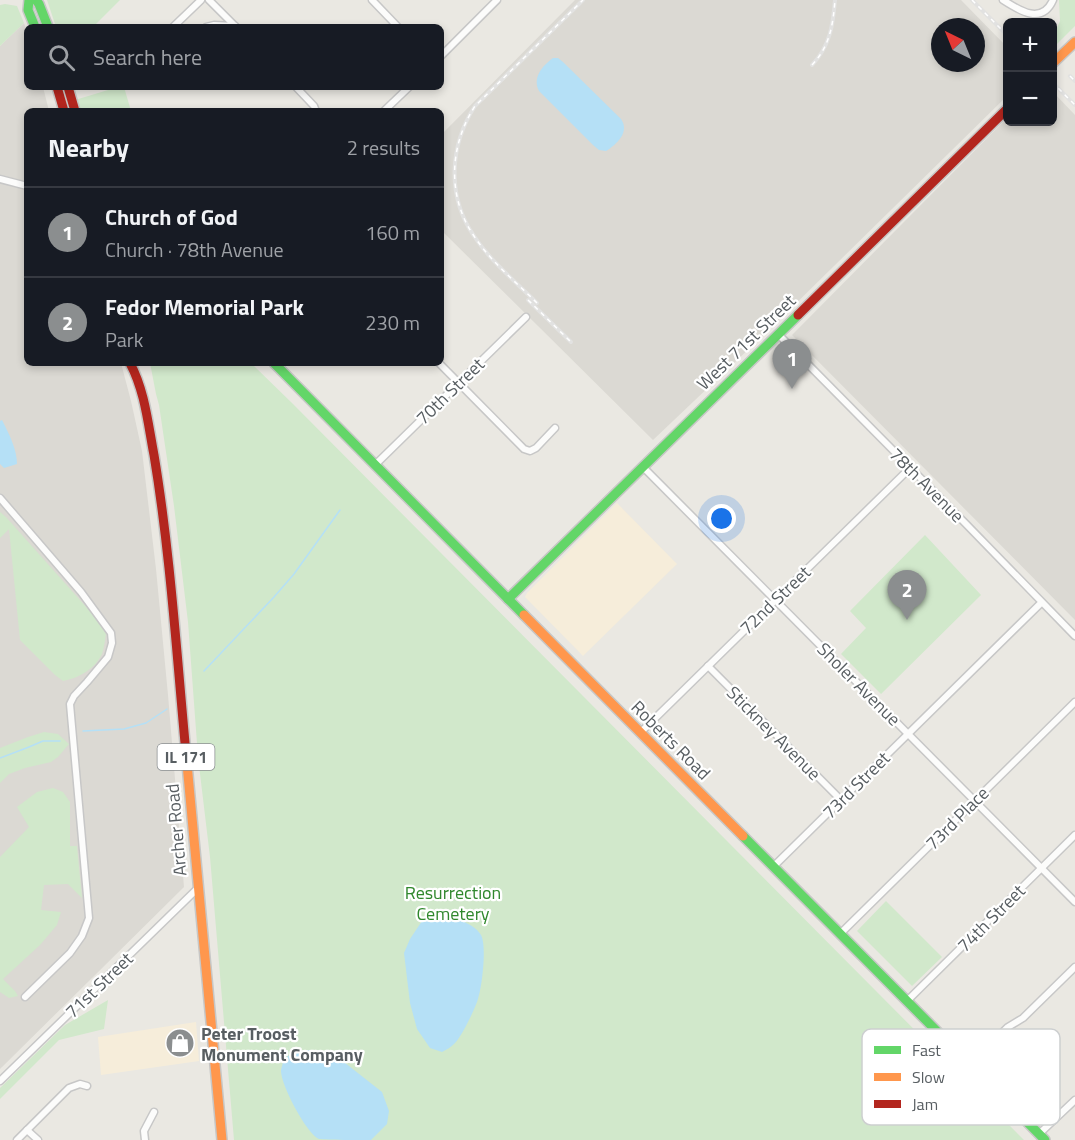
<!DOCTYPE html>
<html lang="en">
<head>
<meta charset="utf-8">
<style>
  :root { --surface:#171b24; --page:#20242c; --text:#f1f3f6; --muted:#9ea1a6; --line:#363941; --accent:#8b8e8f }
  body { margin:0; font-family:"Titillium Web",sans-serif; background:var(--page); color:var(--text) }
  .controls { position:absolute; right:18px; top:18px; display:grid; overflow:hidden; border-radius:9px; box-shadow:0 3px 9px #0003 }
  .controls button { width:54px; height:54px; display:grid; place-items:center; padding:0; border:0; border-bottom:2px solid var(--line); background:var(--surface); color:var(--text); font:30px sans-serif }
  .compass { position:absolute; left:931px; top:18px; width:54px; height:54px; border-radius:50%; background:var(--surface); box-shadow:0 3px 9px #0003; rotate:317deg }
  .you { position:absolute; left:722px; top:519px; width:21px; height:21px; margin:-15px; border:4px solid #fff; border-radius:50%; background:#1a73e8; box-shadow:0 0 0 9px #1a73e833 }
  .badge { display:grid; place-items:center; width:39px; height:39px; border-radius:50%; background:var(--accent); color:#fff; font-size:20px; font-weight:700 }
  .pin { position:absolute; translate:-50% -50px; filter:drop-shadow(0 2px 3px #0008) }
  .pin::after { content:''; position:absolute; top:32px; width:21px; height:18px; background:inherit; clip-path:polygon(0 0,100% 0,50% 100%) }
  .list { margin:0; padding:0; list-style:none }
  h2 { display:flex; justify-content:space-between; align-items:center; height:78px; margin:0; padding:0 24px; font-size:26px }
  h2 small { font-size:20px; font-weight:400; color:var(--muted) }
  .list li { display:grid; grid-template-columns:39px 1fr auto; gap:18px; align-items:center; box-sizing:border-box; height:90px; padding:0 24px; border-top:2px solid var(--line) }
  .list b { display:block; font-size:22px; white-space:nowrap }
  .list p { margin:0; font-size:20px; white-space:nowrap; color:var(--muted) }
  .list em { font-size:20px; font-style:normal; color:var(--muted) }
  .icon { flex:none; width:33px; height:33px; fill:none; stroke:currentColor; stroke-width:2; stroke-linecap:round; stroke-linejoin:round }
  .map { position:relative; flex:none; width:1075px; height:1140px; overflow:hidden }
  .search { position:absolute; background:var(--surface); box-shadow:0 3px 9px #0003; left:24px; top:24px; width:420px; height:66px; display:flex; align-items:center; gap:15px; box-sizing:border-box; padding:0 21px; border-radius:9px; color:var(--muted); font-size:22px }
  .panel { position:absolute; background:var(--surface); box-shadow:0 3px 9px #0003; left:24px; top:108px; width:420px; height:258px; border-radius:9px }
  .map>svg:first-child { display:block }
</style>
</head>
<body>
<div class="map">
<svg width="1075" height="1140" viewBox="0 0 1075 1140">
  <rect width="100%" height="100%" fill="#eae8e2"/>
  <!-- commercial -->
  <g fill="#f6edda">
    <polygon points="617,503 677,564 583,656 525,597 527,593"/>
    <polygon points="196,1022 199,1061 101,1075 98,1037"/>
  </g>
  <!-- industrial -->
  <g fill="#dbd9d3" fill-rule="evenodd">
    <path d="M575 0H961L1007 47V96L775 324 653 440 441 230V135ZM940 27H976V63H940Z"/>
    <polygon points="24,23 27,32 27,87 43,87 49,111 27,111 27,363 121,363 131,401 142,451 156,569 168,695 184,887 0,1069 0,46"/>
    <polygon points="1053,92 1075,115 1075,620 792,335 1007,118 1008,122 1052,122"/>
  </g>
  <!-- green -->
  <g fill="#d1e8cb">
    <polygon points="47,0 120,0 93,27 56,27"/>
    <polygon points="1059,0 1075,0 1075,26 1053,48 1053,37 1060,21"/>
    <polygon points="5,4 17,6 24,23 0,46 0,5"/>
    <polygon points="118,87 124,87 131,111 78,111 75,100"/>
    <polygon points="150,363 251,363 293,404 1024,1140 234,1140 210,857 198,757 188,622 174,506 159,405 156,394"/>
    <path d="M0 512 6 517 95 617 106 634C105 640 104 648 102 654 95 669 79 678 63 681L55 675 20 640 9 529 0 538Z"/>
    <polygon points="925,535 981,595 881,694 841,654 866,628 850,611"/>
    <polygon points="44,732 58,734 69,744 58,757 51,762 25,768 9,774 0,783 0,748 28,737"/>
    <polygon points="53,788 63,792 70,802 70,846 77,846 82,898 68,884 44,885 41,910 61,912 57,925 40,945 3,979 15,991 18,996 9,998 0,992 0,857 29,827 17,807 37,792"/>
    <polygon points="886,901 942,957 912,986 857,931"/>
    <polygon points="108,1000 104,1029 59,1040 0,1099 0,1088 65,1025"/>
  </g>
  <!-- water -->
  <g fill="#b5e0f6">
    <path d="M553 58H558L563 62 621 119C630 132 617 144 606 151L599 150 593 145 539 91C532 78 542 66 553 58Z"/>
    <path d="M2 420C9 434 17 449 17 464L4 468 0 464V421Z"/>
    <path d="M431 914C446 915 473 921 481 935 487 946 482 987 478 999 475 1009 461 1038 454 1044 451 1047 446 1050 442 1052L430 1048 417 1029 410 1003 404 953 410 939 424 918Z"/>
    <path d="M307 1050 325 1051 335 1055 382 1092 389 1111 387 1124 371 1140C360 1140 327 1140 319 1139 306 1133 281 1085 281 1071 281 1069 283 1063 283 1062 288 1053 298 1052 307 1050Z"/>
  </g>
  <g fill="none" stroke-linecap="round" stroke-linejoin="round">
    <!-- stream -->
    <g stroke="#b5e0f6" stroke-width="1.5">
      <polyline points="204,671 274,597 294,574 340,510"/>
      <polyline points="83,731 124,729 146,723 167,709"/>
      <polyline points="0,758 29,747 43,741 60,741"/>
    </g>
    <!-- street casing -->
    <g stroke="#c7c7c7" stroke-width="9">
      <g id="street">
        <polyline points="209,0 236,27"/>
        <polyline points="372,0 398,27"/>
        <path d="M1003 0C1020 11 1042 25 1053 0"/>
        <polyline points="173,27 201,0"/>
        <polyline points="206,27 214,25 235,26"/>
        <polyline points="441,56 497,0"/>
        <polyline points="296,87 314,106 316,111"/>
        <polyline points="384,111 409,87"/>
        <polyline points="0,179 27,186"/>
        <polyline points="778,334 966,524 1075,636"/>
        <polyline points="439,363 524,449 530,451 536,448 555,428"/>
        <polyline points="375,465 526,317"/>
        <polyline points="643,467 1075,902"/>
        <polyline points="0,498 81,592 111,633 112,643 108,657 87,682 74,696 70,704 89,918 82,936 70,953 25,997"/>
        <polyline points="708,666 841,800"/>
        <polyline points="640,733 910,468"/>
        <polyline points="774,866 1041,603"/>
        <polyline points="840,934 1075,702"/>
        <polyline points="907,1001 1075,835"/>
        <polyline points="970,1064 1008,1027 1023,1018 1075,967"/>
        <polyline points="0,1081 197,889"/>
        <polyline points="27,1130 38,1140"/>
        <polyline points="1039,1134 1075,1100"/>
        <polyline points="17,1140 69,1088 80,1084 87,1086"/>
        <polyline points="145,1140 144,1131 154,1112"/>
      </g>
    </g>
    <!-- fast casing -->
    <g stroke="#c7c7c6" stroke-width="12">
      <g id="fast">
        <polyline points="29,0 28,10 35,27"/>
        <polyline points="36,0 39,4 48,27"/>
        <polyline points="274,363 524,615"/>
        <polyline points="508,599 798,315"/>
        <polyline points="743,836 1045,1140"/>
      </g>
    </g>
    <!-- slow casing -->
    <g stroke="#c7c7c6" stroke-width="12">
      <g id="slow">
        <polyline points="1052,64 1075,42"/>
        <polyline points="524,615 743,836"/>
        <polyline points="187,764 222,1140"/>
      </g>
    </g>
    <!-- jam casing -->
    <g stroke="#c7c7c6" stroke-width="12">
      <g id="jam">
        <polyline points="57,87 64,111"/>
        <polyline points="68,87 75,111"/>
        <polyline points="798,315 1008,108"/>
        <path d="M130 363C145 391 148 424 154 455 171 557 177 661 187 764"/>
      </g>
    </g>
    <!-- street -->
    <use href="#street" stroke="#fcfcfb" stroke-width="6"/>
    <!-- fast -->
    <use href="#fast" stroke="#63d668" stroke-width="9"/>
    <!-- slow -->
    <use href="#slow" stroke="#ff974d" stroke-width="9"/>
    <!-- jam -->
    <use href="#jam" stroke="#b3261e" stroke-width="9"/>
    <!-- rail casing -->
    <g stroke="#e2e2e1" stroke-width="4">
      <g id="rail">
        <polyline points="972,0 1008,36"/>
        <path d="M812 65C830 46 833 25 835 0"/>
        <polyline points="1070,76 1075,81"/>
        <polyline points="1052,82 1075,105"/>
        <polyline points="528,300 571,342"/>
        <path d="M537 303C516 282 491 262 474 236 447 197 449 146 475 106L583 0"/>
      </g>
    </g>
    <!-- rail -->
    <use href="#rail" stroke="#fff" stroke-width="1.5" stroke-dasharray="4.5" stroke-linecap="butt"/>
  </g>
  <!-- icons -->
  <defs>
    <g id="shop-disc" transform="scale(1.5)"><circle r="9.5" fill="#8b8e8f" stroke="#fff"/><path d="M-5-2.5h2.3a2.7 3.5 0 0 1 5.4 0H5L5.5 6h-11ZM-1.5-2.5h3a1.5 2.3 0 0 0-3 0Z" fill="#fff"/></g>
  </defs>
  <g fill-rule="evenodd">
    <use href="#shop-disc" x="180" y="1043"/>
  </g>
  <g text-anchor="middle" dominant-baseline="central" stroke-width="4.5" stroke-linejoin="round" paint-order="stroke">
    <!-- shield labels -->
    <rect fill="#fff" stroke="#8a8e91" stroke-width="1.5" x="157.5" y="744" width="57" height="26" rx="4.5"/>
    <g font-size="16" font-weight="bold" fill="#585e62">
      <text x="186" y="757">IL 171</text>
    </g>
    <!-- street labels -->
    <g font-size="18" fill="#585e62" stroke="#fff">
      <text transform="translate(746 342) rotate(-44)">West 71st Street</text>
      <text transform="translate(450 391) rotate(-44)">70th Street</text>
      <text transform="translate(927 485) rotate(45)">78th Avenue</text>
      <text transform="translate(775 600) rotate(-44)">72nd Street</text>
      <text transform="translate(859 684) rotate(45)">Sholer Avenue</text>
      <text transform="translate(774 733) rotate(45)">Stickney Avenue</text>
      <text transform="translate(671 740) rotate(45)">Roberts Road</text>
      <text transform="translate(856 785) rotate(-45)">73rd Street</text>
      <text transform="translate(957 818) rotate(-45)">73rd Place</text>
      <text transform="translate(176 830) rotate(-95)">Archer Road</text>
      <text transform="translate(991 918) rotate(-45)">74th Street</text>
      <text transform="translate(99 985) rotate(-44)">71st Street</text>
    </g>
    <!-- park labels -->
    <g font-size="18" fill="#2f872c" stroke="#fff">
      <text x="453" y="892">Resurrection<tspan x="453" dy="21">Cemetery</tspan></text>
    </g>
    <!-- poi labels -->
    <g font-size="18" font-weight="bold" fill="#585e62" stroke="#fff" text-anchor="start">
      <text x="201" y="1033">Peter Troost<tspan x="201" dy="21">Monument Company</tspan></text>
    </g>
  </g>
  <!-- legend -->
  <rect x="862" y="1029" width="198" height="96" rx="9" fill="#fff" stroke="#cdcfd0" stroke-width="1.5"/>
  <rect x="874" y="1046" width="27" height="8" fill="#63d668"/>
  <rect x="874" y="1073" width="27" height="8" fill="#ff974d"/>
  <rect x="874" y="1100" width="27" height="8" fill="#b3261e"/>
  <g font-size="16" fill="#585e62">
    <text x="912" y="1056">Fast</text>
    <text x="912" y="1083">Slow</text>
    <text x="912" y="1110">Jam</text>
  </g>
</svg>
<div class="controls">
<button>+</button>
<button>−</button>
</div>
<svg class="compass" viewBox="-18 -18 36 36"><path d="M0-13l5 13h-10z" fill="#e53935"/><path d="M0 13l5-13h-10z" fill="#9ea1a6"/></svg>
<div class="you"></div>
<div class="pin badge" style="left:792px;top:389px">1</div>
<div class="pin badge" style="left:907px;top:620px">2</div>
<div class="search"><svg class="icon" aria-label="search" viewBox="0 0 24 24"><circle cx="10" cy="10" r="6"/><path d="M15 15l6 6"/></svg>Search here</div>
<section class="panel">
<h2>Nearby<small>2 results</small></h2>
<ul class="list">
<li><span class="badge">1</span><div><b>Church of God</b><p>Church · 78th Avenue</p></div><em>160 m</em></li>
<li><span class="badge">2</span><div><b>Fedor Memorial Park</b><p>Park</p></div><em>230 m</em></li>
</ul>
</section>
</div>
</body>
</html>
